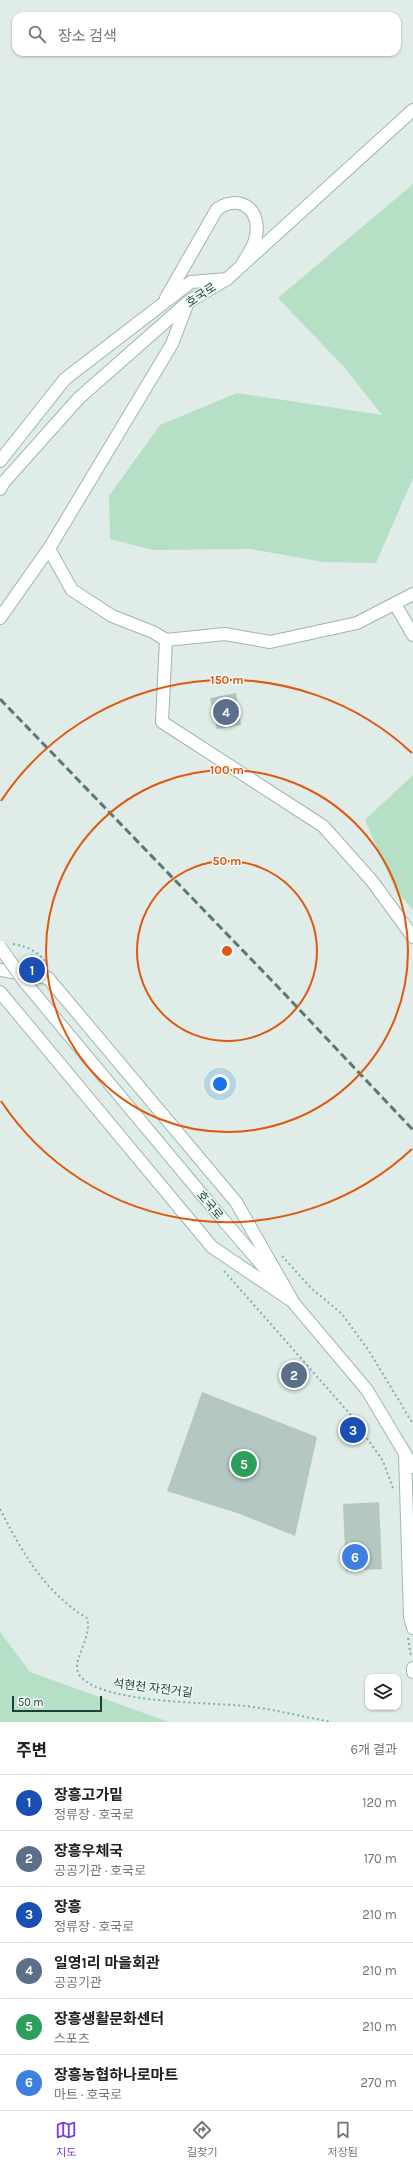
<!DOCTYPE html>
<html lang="ko">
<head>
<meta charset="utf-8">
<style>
  :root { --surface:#fff; --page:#f2f2f2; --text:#202124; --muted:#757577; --line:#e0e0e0; --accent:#7c3aed }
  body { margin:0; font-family:Karla,"Noto Sans KR",sans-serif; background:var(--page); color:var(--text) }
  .controls { position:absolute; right:12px; bottom:12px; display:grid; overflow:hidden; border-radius:8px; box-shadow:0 1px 3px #0004 }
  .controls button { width:36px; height:36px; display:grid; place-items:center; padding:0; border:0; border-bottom:1px solid var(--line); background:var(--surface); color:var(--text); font:20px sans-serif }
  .scale { position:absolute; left:12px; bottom:10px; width:90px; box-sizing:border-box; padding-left:4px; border:2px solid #1e3e39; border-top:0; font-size:11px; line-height:14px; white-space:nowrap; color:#1e3e39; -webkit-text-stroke:3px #eff8f5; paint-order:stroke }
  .you { position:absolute; left:220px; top:1084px; width:14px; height:14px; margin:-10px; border:3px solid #fff; border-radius:50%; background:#1a73e8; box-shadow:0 0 0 6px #1a73e833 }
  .badge { display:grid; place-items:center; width:26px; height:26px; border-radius:50%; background:var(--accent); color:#fff; font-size:13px; font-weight:700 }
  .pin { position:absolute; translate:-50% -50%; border:2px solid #fff; box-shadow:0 1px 4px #0006 }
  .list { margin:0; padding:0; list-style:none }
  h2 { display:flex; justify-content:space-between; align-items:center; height:52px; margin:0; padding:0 16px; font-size:17px }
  h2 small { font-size:13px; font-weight:400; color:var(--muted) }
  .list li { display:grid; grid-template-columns:26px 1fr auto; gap:12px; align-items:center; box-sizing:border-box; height:56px; padding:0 16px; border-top:1px solid var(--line) }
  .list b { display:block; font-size:15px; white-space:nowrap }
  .list p { margin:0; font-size:13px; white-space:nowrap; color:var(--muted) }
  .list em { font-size:13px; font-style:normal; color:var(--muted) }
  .icon { flex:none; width:22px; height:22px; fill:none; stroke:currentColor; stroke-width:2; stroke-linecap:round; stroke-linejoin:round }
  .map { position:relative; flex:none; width:413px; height:1722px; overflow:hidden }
  .search { position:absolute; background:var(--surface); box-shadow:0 1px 3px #0004; left:12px; right:12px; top:12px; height:44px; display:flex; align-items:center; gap:10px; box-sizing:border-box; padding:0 14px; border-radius:12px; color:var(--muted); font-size:15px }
  .sheet { height:388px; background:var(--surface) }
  nav { display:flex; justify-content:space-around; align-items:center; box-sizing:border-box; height:56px; border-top:1px solid var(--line); background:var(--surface); font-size:11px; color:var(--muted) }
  nav a { display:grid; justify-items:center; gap:2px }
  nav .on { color:var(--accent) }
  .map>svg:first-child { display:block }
</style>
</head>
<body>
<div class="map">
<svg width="413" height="1722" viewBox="0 0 413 1722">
  <rect width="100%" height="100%" fill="#dfece8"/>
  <!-- green -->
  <g fill="#b5e0c6">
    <polygon points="413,184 413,478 376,563 323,562 251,549 153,550 110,539 109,496 160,425 237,393 382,415 344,367 278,298"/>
    <polygon points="413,775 413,910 395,889 365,820"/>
    <polygon points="0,1632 30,1672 169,1722 0,1722"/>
  </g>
  <!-- building -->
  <g fill="#b4c7c1">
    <polygon points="236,693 241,725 217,729 210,698"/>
    <polygon points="202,1392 317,1437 295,1536 240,1514 167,1491"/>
    <polygon points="379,1502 382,1569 346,1571 343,1504"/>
  </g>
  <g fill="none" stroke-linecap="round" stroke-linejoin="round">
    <!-- street casing -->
    <g stroke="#a1b4b0" stroke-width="14">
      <g id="street">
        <path d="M166 298 217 209C243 192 263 213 255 240 253 248 247 256 243 263"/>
        <polyline points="0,461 65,379 191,282 227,279"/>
        <polyline points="49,549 72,590 112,616 153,632 166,640"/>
        <polyline points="413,594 357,623 270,642 225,634 166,640 162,722 323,826 372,881 413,937"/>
        <polyline points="395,604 413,635"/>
        <polyline points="0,618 50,547 172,344 188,302"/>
        <polyline points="413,1668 413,1672"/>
      </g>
    </g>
    <!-- secondary casing -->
    <g stroke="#9cb9b2" stroke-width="14">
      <g id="secondary">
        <polyline points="0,489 4,482 79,398 188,302 227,279 413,110"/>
        <polyline points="0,970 48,978 236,1202 292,1300"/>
        <polyline points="0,992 212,1247 289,1299"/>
        <polyline points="224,1221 274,1279"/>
        <polyline points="287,1295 367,1390 413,1467"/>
        <polyline points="405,1454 410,1616 413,1628"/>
      </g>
    </g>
    <!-- path -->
    <g stroke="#7bb3a9" stroke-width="2" stroke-dasharray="2 3" stroke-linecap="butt">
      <path d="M13 944C30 947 39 952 48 966"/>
      <polyline points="282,1256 311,1288 342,1314 369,1351 413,1424"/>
      <polyline points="224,1271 350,1414 383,1461 394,1491"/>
      <path d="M0 1509C22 1552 45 1593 87 1618 93 1639 69 1662 80 1676 104 1704 208 1702 245 1706 274 1709 303 1717 332 1722"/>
      <polyline points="408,1638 411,1657"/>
    </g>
    <!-- street -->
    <use href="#street" stroke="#fff" stroke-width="12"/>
    <!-- secondary -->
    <use href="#secondary" stroke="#fff" stroke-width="12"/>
    <!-- rail -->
    <polyline stroke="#587a75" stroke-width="3" stroke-dasharray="8 4" stroke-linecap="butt" points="0,699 279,988 413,1130"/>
    <!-- secondary-bridge casing -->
    <g stroke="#9cb9b2" stroke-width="14" stroke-linecap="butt">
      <polyline id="secondary-bridge" points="0,947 24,981 224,1221"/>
    </g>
    <!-- secondary-bridge -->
    <use href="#secondary-bridge" stroke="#fff" stroke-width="12"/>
  </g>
  <!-- distance rings -->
  <g fill="none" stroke="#de580e" stroke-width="2">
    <circle cx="227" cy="951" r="90"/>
    <circle cx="227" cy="951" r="181"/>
    <path d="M412 1149A271 271 0 0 1 1 1101M1 801A271 271 0 0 1 412 753"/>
  </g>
  <g text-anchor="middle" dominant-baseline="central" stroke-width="3" stroke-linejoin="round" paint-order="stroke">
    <!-- street labels -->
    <g font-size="12" fill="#1e3e39" stroke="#eff8f5">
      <text transform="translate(201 295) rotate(-33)">호국로</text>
      <text transform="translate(210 1205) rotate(50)">호국로</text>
      <text transform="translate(153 1688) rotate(7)">석현천 자전거길</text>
    </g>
  </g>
  <circle cx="227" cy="951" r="6" fill="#de580e" stroke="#eff8f5" stroke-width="2"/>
  <g font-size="12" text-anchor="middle" font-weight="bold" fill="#de580e" stroke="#eff8f5" stroke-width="3" stroke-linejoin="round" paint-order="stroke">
    <text x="227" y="684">150 m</text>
    <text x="227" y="774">100 m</text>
    <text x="227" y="865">50 m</text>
  </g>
</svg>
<div class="controls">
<button><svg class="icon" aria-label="layers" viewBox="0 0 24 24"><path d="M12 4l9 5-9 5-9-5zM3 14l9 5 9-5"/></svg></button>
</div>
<div class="scale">50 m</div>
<div class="you"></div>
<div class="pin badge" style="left:32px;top:970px;background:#1a4fb4">1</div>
<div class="pin badge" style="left:294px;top:1375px;background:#5c6f8a">2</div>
<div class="pin badge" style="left:353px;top:1430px;background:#1a4fb4">3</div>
<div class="pin badge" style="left:226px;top:712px;background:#5c6f8a">4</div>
<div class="pin badge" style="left:244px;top:1464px;background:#2e9e5b">5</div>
<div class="pin badge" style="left:355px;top:1557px;background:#3f7fe0">6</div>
<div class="search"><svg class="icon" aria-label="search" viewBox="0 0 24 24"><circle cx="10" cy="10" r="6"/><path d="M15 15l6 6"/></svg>장소 검색</div>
</div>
<section class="sheet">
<h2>주변<small>6개 결과</small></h2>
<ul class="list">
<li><span class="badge" style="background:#1a4fb4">1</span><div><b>장흥고가밑</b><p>정류장 · 호국로</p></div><em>120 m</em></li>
<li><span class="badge" style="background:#5c6f8a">2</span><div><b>장흥우체국</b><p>공공기관 · 호국로</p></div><em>170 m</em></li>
<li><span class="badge" style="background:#1a4fb4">3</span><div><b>장흥</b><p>정류장 · 호국로</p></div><em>210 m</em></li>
<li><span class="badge" style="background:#5c6f8a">4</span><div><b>일영1리 마을회관</b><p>공공기관</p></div><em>210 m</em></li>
<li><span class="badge" style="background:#2e9e5b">5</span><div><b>장흥생활문화센터</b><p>스포츠</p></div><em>210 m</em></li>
<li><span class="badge" style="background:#3f7fe0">6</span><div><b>장흥농협하나로마트</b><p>마트 · 호국로</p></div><em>270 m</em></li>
</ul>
</section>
<nav>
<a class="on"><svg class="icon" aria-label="map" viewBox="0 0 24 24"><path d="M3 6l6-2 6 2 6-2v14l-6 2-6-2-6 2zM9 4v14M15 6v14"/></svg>지도</a>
<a><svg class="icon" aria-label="directions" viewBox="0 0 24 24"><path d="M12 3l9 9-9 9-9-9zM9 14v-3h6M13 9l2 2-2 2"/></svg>길찾기</a>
<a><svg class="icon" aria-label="saved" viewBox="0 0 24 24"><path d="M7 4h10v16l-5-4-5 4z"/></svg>저장됨</a>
</nav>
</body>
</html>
